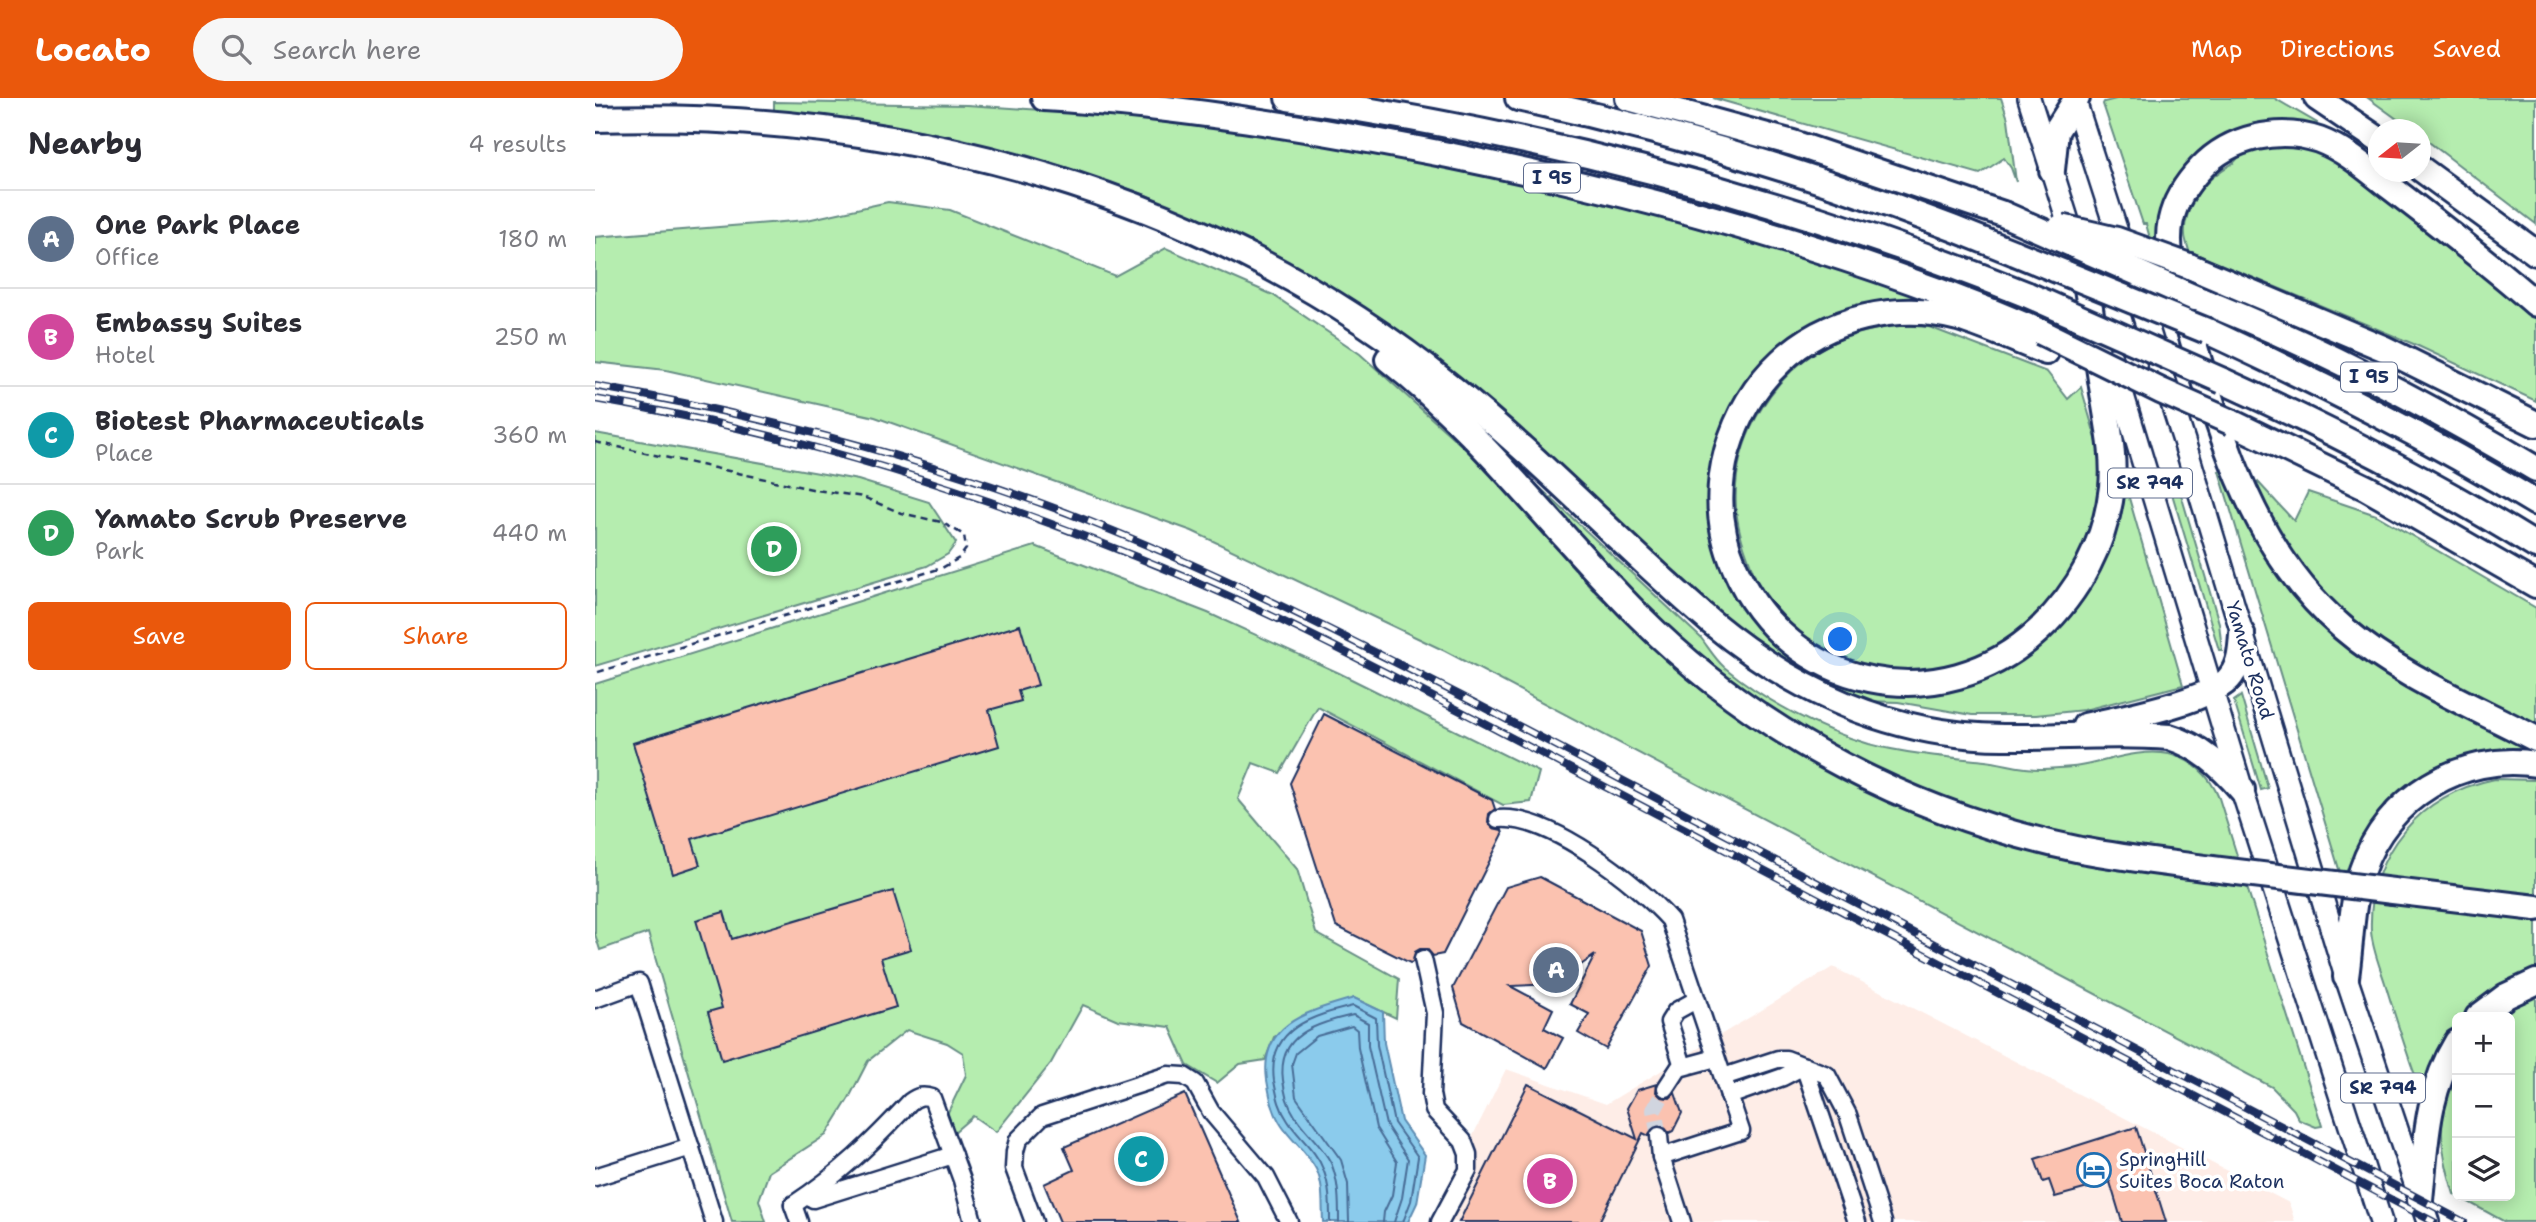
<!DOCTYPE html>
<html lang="en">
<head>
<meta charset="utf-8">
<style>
  :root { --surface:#fff; --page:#f7f7f7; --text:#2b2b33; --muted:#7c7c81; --line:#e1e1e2; --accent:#ea580c }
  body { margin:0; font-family:"Shantell Sans",sans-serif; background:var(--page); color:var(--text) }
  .controls { position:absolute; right:21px; bottom:21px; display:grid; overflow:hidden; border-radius:10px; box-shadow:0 4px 18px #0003 }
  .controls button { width:63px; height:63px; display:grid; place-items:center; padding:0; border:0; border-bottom:2px solid var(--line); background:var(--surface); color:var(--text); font:35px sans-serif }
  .compass { position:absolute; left:1773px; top:21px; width:63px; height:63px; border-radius:50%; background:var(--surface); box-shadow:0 4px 18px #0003; rotate:253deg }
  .you { position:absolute; left:1246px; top:542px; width:24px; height:24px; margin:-18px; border:5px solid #fff; border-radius:50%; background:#1a73e8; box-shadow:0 0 0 10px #1a73e833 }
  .badge { display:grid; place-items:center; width:46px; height:46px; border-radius:50%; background:var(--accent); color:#fff; font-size:23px; font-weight:700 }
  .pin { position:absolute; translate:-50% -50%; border:4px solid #fff; box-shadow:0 2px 7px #0006 }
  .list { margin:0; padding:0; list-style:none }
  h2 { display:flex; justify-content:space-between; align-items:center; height:91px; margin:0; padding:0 28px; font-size:30px }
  h2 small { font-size:23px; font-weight:400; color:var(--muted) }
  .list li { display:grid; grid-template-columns:46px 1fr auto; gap:21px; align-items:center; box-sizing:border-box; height:98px; padding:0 28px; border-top:2px solid var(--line) }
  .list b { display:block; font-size:26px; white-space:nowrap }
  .list p { margin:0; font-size:23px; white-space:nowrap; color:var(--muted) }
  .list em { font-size:23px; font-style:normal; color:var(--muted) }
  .actions { display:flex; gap:14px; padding:21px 28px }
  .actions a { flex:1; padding:16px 0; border:2px solid var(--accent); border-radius:10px; text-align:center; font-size:24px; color:var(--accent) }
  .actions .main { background:var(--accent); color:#fff }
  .icon { flex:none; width:38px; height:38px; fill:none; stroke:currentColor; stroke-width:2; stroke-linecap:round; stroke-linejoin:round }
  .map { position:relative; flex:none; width:1941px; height:1124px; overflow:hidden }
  header { display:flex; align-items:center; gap:42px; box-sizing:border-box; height:98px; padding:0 35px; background:var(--accent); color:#fff }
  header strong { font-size:33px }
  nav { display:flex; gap:38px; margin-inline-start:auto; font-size:24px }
  .search { width:490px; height:63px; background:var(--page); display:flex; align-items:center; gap:18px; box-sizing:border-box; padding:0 24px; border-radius:38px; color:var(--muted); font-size:26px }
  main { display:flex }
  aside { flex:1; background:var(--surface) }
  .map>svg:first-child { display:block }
</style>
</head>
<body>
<header>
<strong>Locato</strong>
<div class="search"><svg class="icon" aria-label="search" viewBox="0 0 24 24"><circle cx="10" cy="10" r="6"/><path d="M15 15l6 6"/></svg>Search here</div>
<nav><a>Map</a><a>Directions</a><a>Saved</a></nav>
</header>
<main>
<aside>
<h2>Nearby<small>4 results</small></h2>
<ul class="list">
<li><span class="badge" style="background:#5c6f8a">A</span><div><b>One Park Place</b><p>Office</p></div><em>180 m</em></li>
<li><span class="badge" style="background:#d1479c">B</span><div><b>Embassy Suites</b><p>Hotel</p></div><em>250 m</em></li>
<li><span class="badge" style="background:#0f9aa8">C</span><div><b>Biotest Pharmaceuticals</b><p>Place</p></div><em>360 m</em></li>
<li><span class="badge" style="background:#2e9e5b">D</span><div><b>Yamato Scrub Preserve</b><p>Park</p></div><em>440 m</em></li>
</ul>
<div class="actions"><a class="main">Save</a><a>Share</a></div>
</aside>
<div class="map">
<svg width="1941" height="1124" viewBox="0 0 1941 1124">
  <rect width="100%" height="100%" fill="#fff"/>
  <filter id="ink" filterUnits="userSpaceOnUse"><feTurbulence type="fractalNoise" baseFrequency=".0143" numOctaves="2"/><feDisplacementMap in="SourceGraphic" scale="14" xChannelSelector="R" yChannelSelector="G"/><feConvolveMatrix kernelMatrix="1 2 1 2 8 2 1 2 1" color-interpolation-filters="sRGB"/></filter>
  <g filter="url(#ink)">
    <!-- built -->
    <polygon fill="#feede7" points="1238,869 1694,1105 1700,1124 835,1124 911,971 1011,1006"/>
    <!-- green -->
    <g fill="#b5edaf" stroke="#688e86" stroke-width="2">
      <polygon points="1118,0 1406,0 1413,21 1421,84 1416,70 1409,60 1385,76"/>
      <polygon points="1525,0 1679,0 1722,25 1719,31 1687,25 1570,104 1563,127 1560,146 1556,144 1551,126 1548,126 1508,6 1509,4"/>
      <polygon points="1773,0 1941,0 1941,126 1826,38 1826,32 1816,31"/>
      <path d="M179 4 372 7 508 16 611 27 738 46 1003 100 1221 161 1318 195 1317 206 1230 222 1119 357C1111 395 1115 414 1126 450 1134 476 1142 500 1158 523 1208 595 1320 617 1396 578 1414 569 1436 559 1449 543 1459 530 1465 510 1472 495 1490 459 1507 422 1525 386H1530L1588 587 1489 612 1441 617H1377L1303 604 1270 603 1219 581 1141 530 939 344 854 272 756 201 710 174 611 124 551 97 467 68 324 32 229 18 179 15Z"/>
      <path d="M1669 47 1706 48 1731 56 1770 83 1916 196 1941 220V303L1821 247 1594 153C1593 148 1590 142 1590 137 1588 114 1605 88 1623 75 1635 65 1637 70 1647 54Z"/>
      <path d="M293 104 355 112 520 178 571 150 678 197 765 256 885 364 1001 495 1054 545 1113 595 1198 655 1276 696 1359 730 1456 757 1627 784 1619 757 1504 743 1440 730 1349 701 1256 661 1189 621 1122 572 1054 514 929 375 1106 540C1113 549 1120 561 1129 569 1170 603 1223 631 1274 646 1312 656 1351 659 1390 663 1409 665 1428 672 1448 671 1460 670 1473 670 1485 668 1512 663 1547 650 1574 656 1598 662 1615 678 1624 700L1727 1028 1721 1029 1704 1022 1699 1012 1677 989 850 553 597 433 280 319 71 272 0 264V139L212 122Z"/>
      <path d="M1304 227 1334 229 1452 274 1473 301 1486 289 1504 351V381L1509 383C1491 460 1460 524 1385 557 1375 561 1365 567 1356 570 1332 577 1273 575 1251 565 1225 554 1192 531 1175 509 1166 497 1160 479 1155 465 1148 447 1142 428 1141 409 1137 347 1171 285 1224 252 1248 237 1276 232 1304 227Z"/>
      <polygon points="0,335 263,382 334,404 361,445 353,456 332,468 0,568"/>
      <path d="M1629 372 1651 425 1672 459 1704 501 1930 647 1929 650C1867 648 1800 678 1770 735 1760 753 1755 772 1750 791L1624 373Z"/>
      <path d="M1663 384 1699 423 1713 394 1781 417 1941 510V631C1850 583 1762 542 1697 458 1682 439 1672 413 1661 392Z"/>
      <polygon points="1585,393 1624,525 1627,552 1624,552 1578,399 1578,396"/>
      <polygon points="440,448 613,515 744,575 944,674 936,704 908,707 723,609 685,675 658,665 643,701 702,771 721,835 804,881 801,920 759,900 679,939 670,962 645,966 622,985 592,967 575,929 523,922 488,907 456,965 401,1034 378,1018 358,1035 352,1016 371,977 368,955 352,945 312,932 273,963 254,1000 231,1037 174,1074 164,1102 171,1124 137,1124 53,835 5,852 0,836 0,586"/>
      <polygon points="1646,598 1673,690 1666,692 1639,603"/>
      <path d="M1900 681 1941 682V876L1873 919H1862V931L1853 940 1830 994 1826 993C1812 958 1801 921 1790 885 1785 869 1777 850 1776 833 1773 755 1825 696 1900 681Z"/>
      <path d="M1941 897V1124H1910L1859 1096C1844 1048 1841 1019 1862 972V1098H1915V919H1904L1931 900Z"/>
    </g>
    <!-- water -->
    <path fill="#8bcbec" stroke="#5e8db3" stroke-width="2" d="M759 900 788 914 789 945 806 1023 830 1057 822 1105 813 1124H728C727 1106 729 1087 721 1071 712 1054 697 1043 687 1028 677 1013 675 999 672 982 664 924 715 913 759 900Z"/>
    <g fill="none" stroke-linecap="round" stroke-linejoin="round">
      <!-- shore -->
      <g stroke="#486d97" stroke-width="2">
        <path d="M735 1124C735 1106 735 1088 728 1071 721 1052 703 1039 693 1023 684 1010 682 998 679 983 672 930 717 918 758 908L781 920 782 947 799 1025 823 1059 816 1103 808 1124"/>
        <path d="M744 1124C744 1104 744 1084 736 1065 727 1047 710 1034 700 1018 692 1006 690 996 688 982 682 936 721 926 758 917L773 925V948L791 1027 813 1061 807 1100 799 1124"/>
        <polyline points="754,1124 753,1086 746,1062 701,999 697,966 701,955 722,938 757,928 762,932 763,950 781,1030 802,1064 797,1097 789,1114 788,1124"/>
      </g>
    </g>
    <!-- building -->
    <g fill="#fbc2b0" stroke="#1b2f5e" stroke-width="2">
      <polygon points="425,527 443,587 423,593 426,603 394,612 404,648 97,741 105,767 78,776 38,645"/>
      <polygon points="729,616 897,702 900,711 894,716 893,725 898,730 907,732 908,736 848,856 838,858 832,851 825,851 820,854 818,864 815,865 741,828 695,685"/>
      <polygon points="945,779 1046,833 1057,868 1011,951 983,935 994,916 975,906 1000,857 959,886 915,888 958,911 949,930 968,940 952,970 868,924 858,890 911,789"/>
      <polygon points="298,793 316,851 286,860 301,909 127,962 113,914 127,910 101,822 129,814 137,841"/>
      <polygon points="933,986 1042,1041 1032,1010 1042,992 1062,986 1061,994 1066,999 1075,1000 1080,995 1087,1015 1078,1033 1074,1035 1069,1029 1064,1028 1057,1030 1054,1038 1048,1035 1004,1124 864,1124"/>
      <polygon points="590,996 646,1124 465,1124 449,1086 479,1072 469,1049"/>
      <polygon points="1541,1029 1571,1124 1527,1124 1515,1084 1460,1099 1454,1082 1448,1084 1440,1061"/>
    </g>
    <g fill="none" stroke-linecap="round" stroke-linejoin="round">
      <!-- minor-tunnel -->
      <polyline stroke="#d1d5df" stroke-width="16" stroke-dasharray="16 8" stroke-linecap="butt" points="1064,1038 1059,1012 1071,990"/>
      <!-- minor casing -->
      <g stroke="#1b2f5e" stroke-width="21">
        <g id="minor">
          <path d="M903 721C954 716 1042 785 1075 822L1146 1033 1066 1059 1087 1124"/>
          <polyline points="828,861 840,915 836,996 839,1012 868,1043 873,1056 873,1072 845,1124"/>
          <polyline points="0,901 44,885 119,1124"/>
          <polyline points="1088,968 1074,924 1081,913 1101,902"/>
          <polyline points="1209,968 1262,1124"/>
          <polyline points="1128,979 1183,961 1191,961 1232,977 1253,1017 1288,1124"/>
          <polyline points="1071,990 1084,970 1121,960"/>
          <polyline points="1134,998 1188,979 1209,968"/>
          <polyline points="1064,1038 1066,1059"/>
          <polyline points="0,1079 96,1049"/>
          <polyline points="218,1101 358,1057"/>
          <path d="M198 1107C246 1075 276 1046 315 1004 323 998 328 997 337 1000L367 1082 378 1124"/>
          <polyline points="198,1107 204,1124"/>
          <polyline points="439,1124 419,1070 420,1053 423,1042 447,1018 573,977 589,978 600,985 616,1014 671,1079 694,1124"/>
        </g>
      </g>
      <!-- major casing -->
      <g stroke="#1b2f5e" stroke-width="26">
        <g id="major">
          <polyline points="1434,0 1495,193"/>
          <polyline points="1479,0 1589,343 1751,879 1833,1124"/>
          <polyline points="1517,261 1647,692 1786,1124"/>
        </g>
      </g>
      <!-- highway casing -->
      <g stroke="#1b2f5e" stroke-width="30">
        <g id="highway">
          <path d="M449 0C585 8 720 31 853 57 1054 98 1257 153 1446 234"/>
          <path d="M693 0C946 36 1196 102 1433 197"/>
          <path d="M923 0C1093 37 1260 89 1420 155"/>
          <polyline points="1033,0 1198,45 1408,116"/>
          <polyline points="1722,0 1784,42"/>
          <path d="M0 21C306 11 616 94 856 289 947 362 1027 448 1116 524 1201 594 1296 638 1408 639 1463 640 1520 634 1574 639 1605 648 1626 668 1647 692"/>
          <polyline points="1826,71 1941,155"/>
          <polyline points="1457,72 1461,33 1482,0"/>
          <polyline points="1594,168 1788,250 1941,326"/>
          <path d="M1600 200C1719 246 1832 306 1941 371"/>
          <path d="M1941 206C1894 165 1845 127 1795 89 1773 72 1751 52 1724 42 1684 28 1635 39 1606 70 1572 106 1568 137 1580 183 1619 307 1645 442 1748 530 1804 578 1876 607 1941 641"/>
          <path d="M1612 233C1724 285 1835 340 1941 405"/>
          <path d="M1451 254C1422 243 1393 229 1363 220 1303 204 1231 220 1186 263 1159 288 1142 318 1132 353 1121 393 1124 433 1140 470 1193 593 1347 623 1444 532 1484 494 1511 444 1517 389 1520 358 1513 327 1508 295 1502 256 1496 217 1490 177"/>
          <path d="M793 261C888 336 959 433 1044 518 1164 638 1320 718 1486 752 1529 760 1573 765 1617 771"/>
          <path d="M1628 283C1736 332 1841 386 1941 448"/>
          <polyline points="1636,324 1772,390 1941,487"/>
          <path d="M1490 628C1522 621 1619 603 1636 578 1645 566 1646 551 1647 536"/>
          <polyline points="1798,793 1941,810"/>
          <path d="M1751 879C1756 845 1756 806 1767 772 1791 700 1866 654 1941 666"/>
          <polyline points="1883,919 1911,898 1941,884"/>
          <path d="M1825 1102C1831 1044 1831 995 1862 944"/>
        </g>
      </g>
      <!-- path -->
      <polyline stroke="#1b2f5e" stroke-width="2.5" stroke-dasharray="7 5" stroke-linecap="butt" points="0,344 221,392 268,399 306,415 346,424 369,437 371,451 364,460 347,470 0,575"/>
      <!-- minor -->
      <use href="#minor" stroke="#fff" stroke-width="16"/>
      <!-- major -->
      <use href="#major" stroke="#fff" stroke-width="21"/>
      <!-- highway -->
      <use href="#highway" stroke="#fff" stroke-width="24"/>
      <!-- rail casing -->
      <g stroke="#1b2f5e" stroke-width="8">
        <g id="rail">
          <path d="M0 288C160 316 317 357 470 414 612 468 747 537 882 606L1869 1124"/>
          <path d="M0 301C201 335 395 397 583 476 684 518 781 570 879 620L1839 1124"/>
        </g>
      </g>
      <!-- rail -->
      <use href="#rail" stroke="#fff" stroke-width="5" stroke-dasharray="16" stroke-linecap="butt"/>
      <!-- highway-bridge casing -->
      <g stroke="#1b2f5e" stroke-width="30" stroke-linecap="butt">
        <g id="highway-bridge">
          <polyline points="1408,116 1600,200"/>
          <polyline points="1466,129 1522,142 1594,168"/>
          <polyline points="1420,155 1612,233"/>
          <polyline points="1433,197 1628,283"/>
          <polyline points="1446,234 1566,293 1636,324"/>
          <polyline points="1617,771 1798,793"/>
        </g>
      </g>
      <!-- highway-bridge -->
      <use href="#highway-bridge" stroke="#fff" stroke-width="24"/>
    </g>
  </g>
  <!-- icons -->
  <defs>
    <g id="hotel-ring" transform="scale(1.75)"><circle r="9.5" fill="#fff" stroke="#1f6fb2" stroke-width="1.5"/><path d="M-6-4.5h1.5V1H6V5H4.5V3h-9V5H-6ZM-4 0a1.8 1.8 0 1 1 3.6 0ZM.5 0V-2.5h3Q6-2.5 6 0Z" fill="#1f6fb2"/></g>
  </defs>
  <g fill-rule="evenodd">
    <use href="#hotel-ring" x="1499" y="1072"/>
  </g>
  <g text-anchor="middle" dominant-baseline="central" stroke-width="7" stroke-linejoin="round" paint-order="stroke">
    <!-- shield labels -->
    <g fill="#fff" stroke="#5f6d8e" stroke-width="2">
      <rect x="929" y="65.5" width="56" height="29" rx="5"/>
      <rect x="1746" y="264.5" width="56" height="29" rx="5"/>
      <rect x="1513" y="370.5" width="84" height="29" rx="5"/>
      <rect x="1746" y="975.5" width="84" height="29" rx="5"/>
    </g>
    <g font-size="18" font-weight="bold" fill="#1b2f5e">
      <text x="957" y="80">I 95</text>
      <text x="1774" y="279">I 95</text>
      <text x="1555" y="385">SR 794</text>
      <text x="1788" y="990">SR 794</text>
    </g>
    <!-- street labels -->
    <g font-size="19" fill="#1b2f5e" stroke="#fff">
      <text transform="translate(1655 562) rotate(73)">Yamato Road</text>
    </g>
    <!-- poi labels -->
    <g font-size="19" fill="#1b2f5e" stroke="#fff" text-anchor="start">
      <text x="1524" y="1061">SpringHill<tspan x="1524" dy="22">Suites Boca Raton</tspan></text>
    </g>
  </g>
</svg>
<div class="controls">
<button>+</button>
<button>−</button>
<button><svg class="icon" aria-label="layers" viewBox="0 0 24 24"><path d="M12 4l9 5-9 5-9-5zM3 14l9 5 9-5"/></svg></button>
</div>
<svg class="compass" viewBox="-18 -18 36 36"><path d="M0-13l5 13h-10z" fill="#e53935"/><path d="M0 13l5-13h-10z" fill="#7c7c81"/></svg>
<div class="you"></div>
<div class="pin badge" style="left:961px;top:872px;background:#5c6f8a">A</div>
<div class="pin badge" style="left:955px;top:1083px;background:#d1479c">B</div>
<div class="pin badge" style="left:546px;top:1061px;background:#0f9aa8">C</div>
<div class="pin badge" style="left:179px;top:451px;background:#2e9e5b">D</div>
</div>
</main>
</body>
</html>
